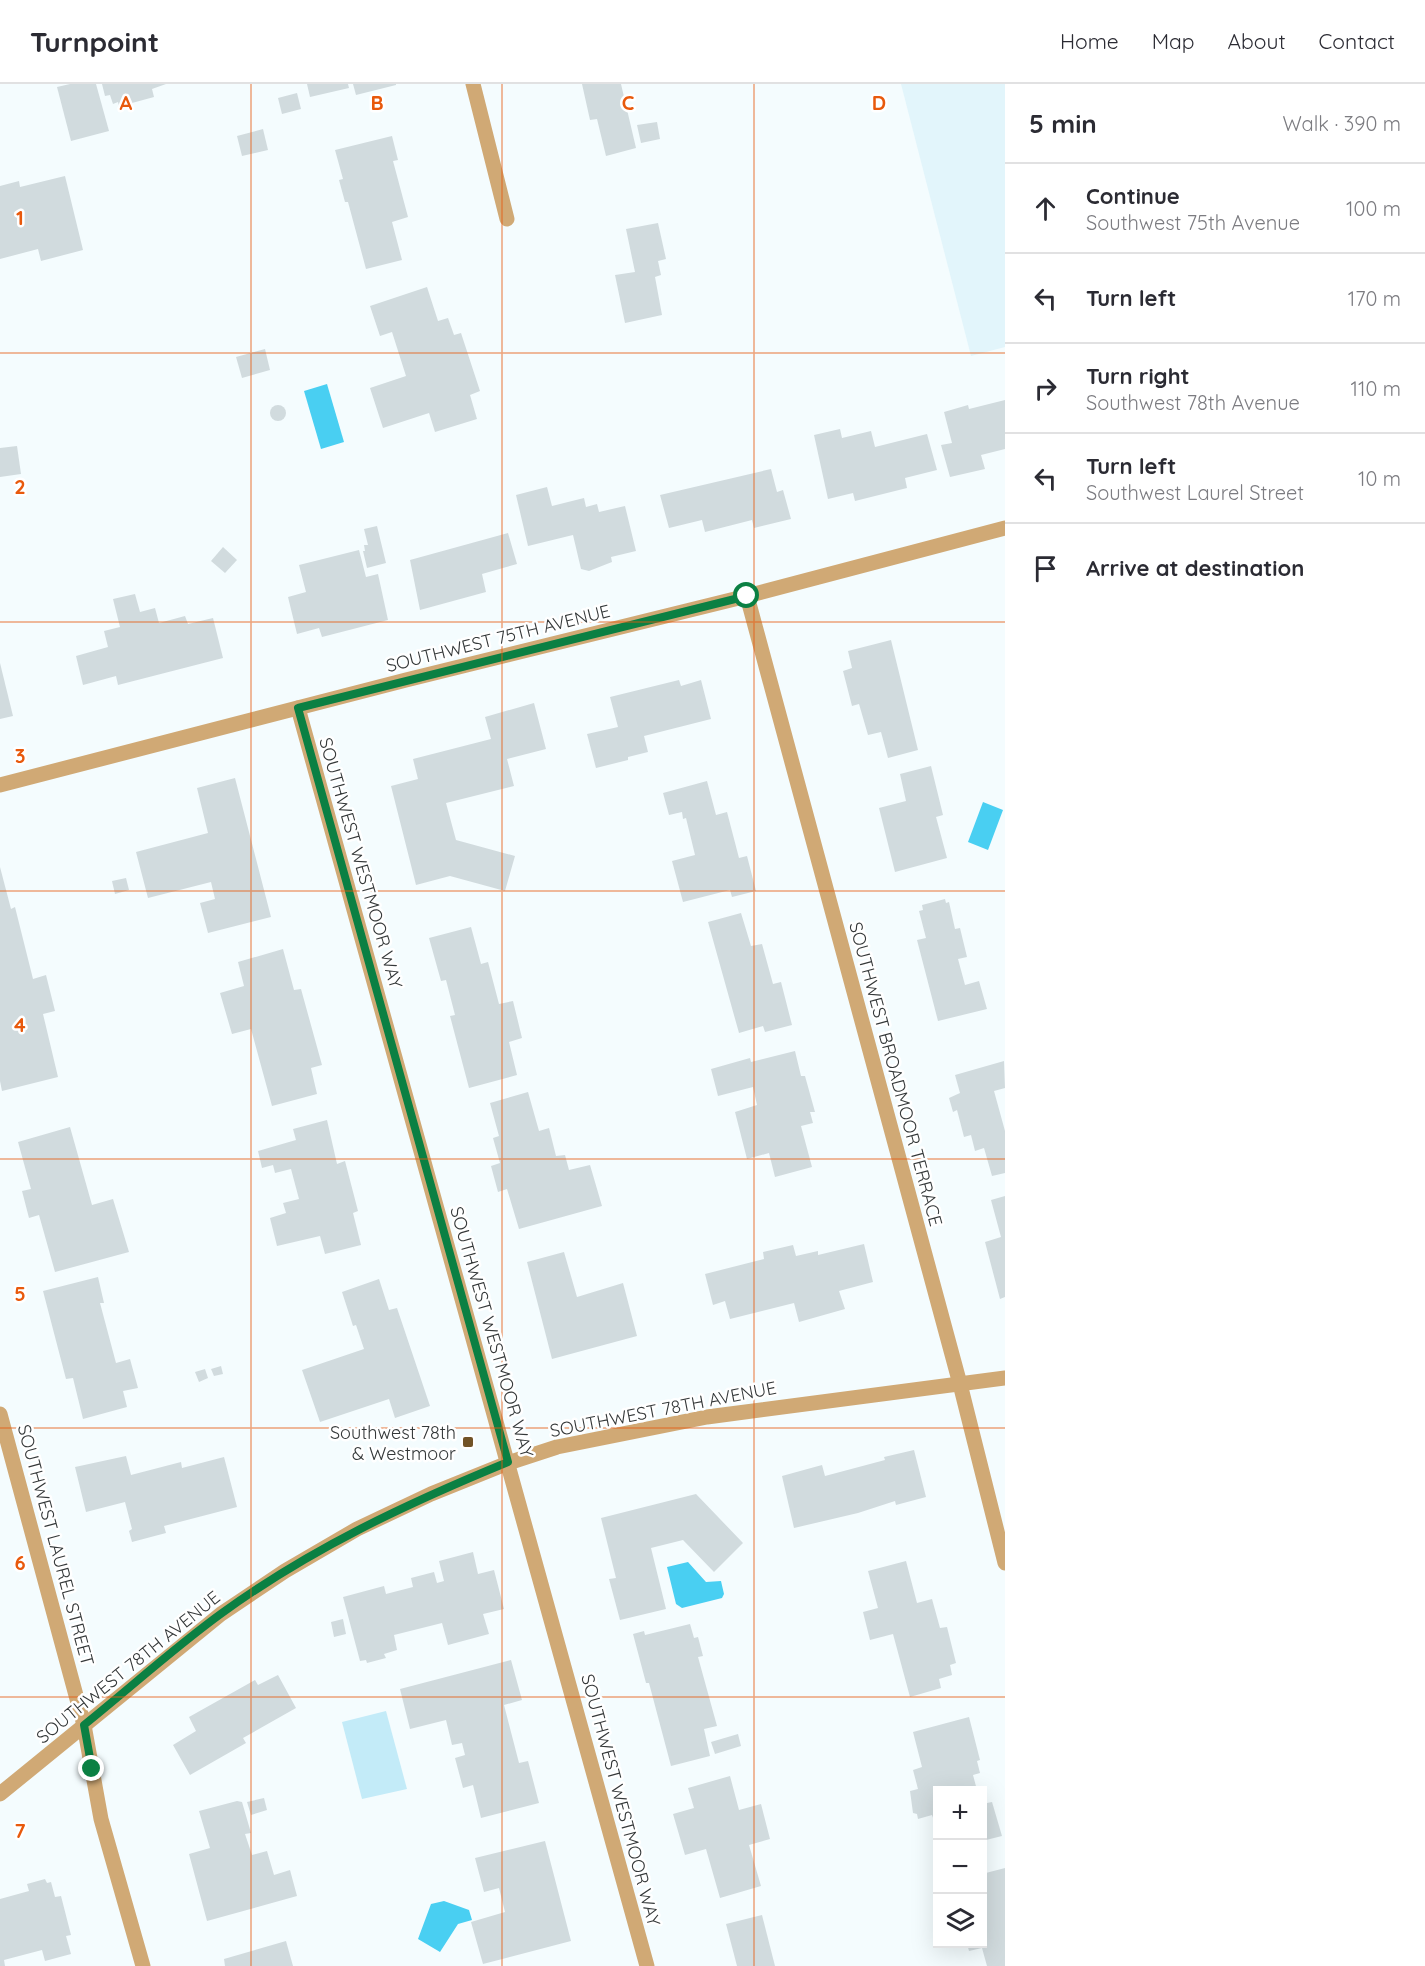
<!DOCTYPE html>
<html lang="en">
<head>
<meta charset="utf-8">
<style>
  :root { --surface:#fff; --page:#f7f7f7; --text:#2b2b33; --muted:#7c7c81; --line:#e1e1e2 }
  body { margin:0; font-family:Quicksand,sans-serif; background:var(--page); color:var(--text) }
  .controls { position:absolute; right:18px; bottom:18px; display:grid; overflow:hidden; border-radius:0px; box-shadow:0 6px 24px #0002 }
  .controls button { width:54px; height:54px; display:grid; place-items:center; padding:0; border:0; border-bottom:2px solid var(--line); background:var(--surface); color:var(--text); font:30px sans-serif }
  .stop { position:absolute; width:18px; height:18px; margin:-14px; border:4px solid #0b8043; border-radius:50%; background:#fff }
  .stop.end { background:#0b8043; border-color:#fff; box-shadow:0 2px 6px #0008 }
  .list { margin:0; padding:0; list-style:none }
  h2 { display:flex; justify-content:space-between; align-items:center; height:78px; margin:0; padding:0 24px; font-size:26px }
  h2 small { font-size:20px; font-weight:400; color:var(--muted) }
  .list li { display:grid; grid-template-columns:39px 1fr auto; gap:18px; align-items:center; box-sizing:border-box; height:90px; padding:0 24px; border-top:2px solid var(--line) }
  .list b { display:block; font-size:22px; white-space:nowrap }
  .list p { margin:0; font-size:20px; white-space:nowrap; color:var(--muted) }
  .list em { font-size:20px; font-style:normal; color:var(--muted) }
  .icon { flex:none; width:33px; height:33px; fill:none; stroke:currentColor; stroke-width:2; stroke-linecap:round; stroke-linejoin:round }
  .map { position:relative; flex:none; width:1005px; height:1882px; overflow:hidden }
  header { display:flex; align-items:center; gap:36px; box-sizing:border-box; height:84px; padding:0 30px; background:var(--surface); border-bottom:2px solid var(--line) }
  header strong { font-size:28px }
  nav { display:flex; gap:33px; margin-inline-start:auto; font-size:21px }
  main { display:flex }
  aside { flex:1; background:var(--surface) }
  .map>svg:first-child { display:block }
</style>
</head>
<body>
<header>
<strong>Turnpoint</strong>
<nav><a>Home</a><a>Map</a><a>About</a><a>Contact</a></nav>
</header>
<main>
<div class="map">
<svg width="1005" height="1882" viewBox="0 0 1005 1882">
  <rect width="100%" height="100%" fill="#f4fcfe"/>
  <!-- built -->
  <polygon fill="#e2f5fb" points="901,0 1005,0 1005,263 971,272"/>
  <!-- green -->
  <polygon fill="#c3ebf8" points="386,1627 407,1705 362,1715 342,1638"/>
  <!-- water -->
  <g fill="#49cff2">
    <polygon points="327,300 344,358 321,365 304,307"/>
    <polygon points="983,718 1003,726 988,766 968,758"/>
    <polygon points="688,1478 706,1498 721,1497 724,1510 722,1514 682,1524 676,1520 667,1483"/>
    <polygon points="444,1817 469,1826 472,1836 458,1840 440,1868 418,1855 431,1820"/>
  </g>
  <!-- building -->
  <g fill="#d1dbde">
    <polygon points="70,0 96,0 109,47 71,57 57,3"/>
    <polygon points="102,0 166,0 152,5 154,13 132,19 133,22 120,26 118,18 113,20 110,11 105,12"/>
    <polygon points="307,0 348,0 349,4 310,13"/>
    <polygon points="353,0 396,0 396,1 356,11"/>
    <polygon points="582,0 621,0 636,64 606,72 597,35 590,36"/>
    <polygon points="297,9 301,25 282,30 278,14"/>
    <polygon points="657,38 660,55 641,59 637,41"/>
    <polygon points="263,45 268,66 242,72 237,52"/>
    <polygon points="392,52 398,76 393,77 408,133 392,138 402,176 366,185 348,118 345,118 339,96 343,95 335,66"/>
    <polygon points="65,92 83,166 41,177 38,165 0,175 0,102 19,97 20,103"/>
    <polygon points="658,139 666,175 658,177 661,191 655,193 662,231 625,239 615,191 635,188 626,145"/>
    <polygon points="427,203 438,237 448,234 454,251 461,249 480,307 470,311 477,335 435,348 429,329 383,344 370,304 406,292 392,248 380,252 370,222"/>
    <polygon points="265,265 270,286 242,294 236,273"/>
    <polygon points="1005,316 1005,365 981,371 985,385 950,393 941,361 952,359 944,328 968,321 969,325"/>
    <circle cx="278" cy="329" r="8"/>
    <polygon points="840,345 842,354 871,347 875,363 927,350 937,386 905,394 907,404 855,417 853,409 828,415 814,351"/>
    <polygon points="17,362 21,390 0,393 0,364"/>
    <polygon points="771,385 777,408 783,406 791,435 754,444 752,436 705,448 702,436 669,444 660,411"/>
    <polygon points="547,403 552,422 584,414 586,423 597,420 599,428 625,422 636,467 611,473 612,478 589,487 581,485 573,451 528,462 516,411"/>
    <polygon points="377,442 386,479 367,484 363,467 365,467 364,461 368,461 364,445"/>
    <polygon points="508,449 517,480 482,490 486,508 420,526 410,476"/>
    <polygon points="223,463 237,476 225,489 211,477"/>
    <polygon points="359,466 366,493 378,490 388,536 322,553 319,544 297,550 288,513 306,508 299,481"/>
    <polygon points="135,510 140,528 155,524 159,539 185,532 188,540 213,534 223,574 118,601 116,592 83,601 76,572 108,563 104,547 120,543 113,515"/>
    <polygon points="891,556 918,666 888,674 881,648 868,651 859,620 852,622 843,587 852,584 848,567"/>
    <polygon points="0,579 13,632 0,635"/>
    <polygon points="679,596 681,602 701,596 711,635 644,652 648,668 628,673 628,676 596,684 587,650 618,643 610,613"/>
    <polygon points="534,619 546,665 507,675 514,702 446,719 456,756 515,772 505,807 450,792 416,801 391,702 418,695 413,675 491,655 485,633"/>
    <polygon points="931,682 943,731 936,733 947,774 895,788 879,724 906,717 900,690"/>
    <polygon points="235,694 271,833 208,849 200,819 215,815 211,798 148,814 136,768 208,749 197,704"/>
    <polygon points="707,697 716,731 727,728 739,774 747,772 756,807 732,813 730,806 683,818 672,777 695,771 686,734 683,735 682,728 669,731 663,709"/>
    <polygon points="0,783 11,825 15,823 33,895 46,891 55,927 43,930 58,993 2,1007 0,997"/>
    <polygon points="126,794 129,806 115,810 112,797"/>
    <polygon points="945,815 946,819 949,818 955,845 960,844 967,873 958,875 965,901 979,897 987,925 938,937 917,856 926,854 919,827 923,826 922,821"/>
    <polygon points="741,829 751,862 762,860 773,900 781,898 792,941 765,948 763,942 739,949 708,838"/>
    <polygon points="471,843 481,880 488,878 499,920 513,917 522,954 509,958 517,991 469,1004 450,932 455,931 446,896 441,897 429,854"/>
    <polygon points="283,865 294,906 301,905 322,981 311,984 317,1010 272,1022 251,945 232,950 220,909 244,902 238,878"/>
    <polygon points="795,967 801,992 805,992 815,1028 810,1028 813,1039 801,1042 812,1083 775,1093 769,1069 747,1075 735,1028 757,1021 753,1003 718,1012 711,985 750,974 751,978"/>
    <polygon points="1004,977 1005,1004 994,1007 1005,1047 1005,1089 992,1092 984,1064 975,1067 971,1051 964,1053 957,1026 953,1028 949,1014 960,1009 955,991"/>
    <polygon points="528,1008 539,1047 549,1044 556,1072 565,1071 569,1086 590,1081 602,1122 519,1145 507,1105 498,1108 491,1082 500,1079 493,1054 499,1052 490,1019"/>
    <polygon points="327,1036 337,1080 345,1077 358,1127 353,1129 361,1161 325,1170 320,1152 277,1162 270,1134 286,1129 283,1119 299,1115 291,1085 275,1089 273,1081 262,1084 258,1067 296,1056 293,1045"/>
    <polygon points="70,1043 92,1121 113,1115 129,1168 55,1188 39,1131 29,1134 22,1107 31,1105 18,1058"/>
    <polygon points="1005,1112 1005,1213 1000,1215 985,1158 1001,1153 991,1116"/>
    <polygon points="864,1160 873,1198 839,1207 845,1225 799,1238 794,1219 730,1235 725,1217 713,1221 705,1190 764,1175 763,1168 793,1161 796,1172 818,1167 818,1171"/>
    <polygon points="564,1168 577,1213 623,1199 637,1252 552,1275 527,1178"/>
    <polygon points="98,1193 104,1219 100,1219 116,1279 130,1275 138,1304 123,1307 127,1323 83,1335 73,1294 66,1295 43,1207"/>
    <polygon points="379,1195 389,1226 397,1224 430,1322 395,1334 389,1315 320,1338 302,1286 364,1265 356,1241 353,1242 342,1208"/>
    <polygon points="221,1282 223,1290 214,1292 211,1285"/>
    <polygon points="205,1285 208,1294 199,1298 195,1288"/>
    <polygon points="914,1366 926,1413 896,1421 895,1417 858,1429 794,1444 782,1392 822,1381 825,1392 885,1376 884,1373"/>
    <polygon points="126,1372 131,1391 181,1378 182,1384 224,1373 237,1423 164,1442 166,1449 132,1458 129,1447 132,1445 125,1418 86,1428 75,1383"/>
    <polygon points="696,1410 743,1459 714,1488 683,1456 651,1464 666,1525 620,1536 609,1495 616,1494 601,1434"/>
    <polygon points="473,1468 478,1490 494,1486 504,1525 483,1530 489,1550 448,1561 442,1539 394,1551 397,1566 384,1570 386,1574 367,1579 366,1576 360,1577 343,1513 384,1502 386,1510 413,1503 411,1494 434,1488 437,1499 444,1497 439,1477"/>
    <polygon points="906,1477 917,1519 932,1515 940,1544 947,1543 956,1579 950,1581 952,1591 939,1595 941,1604 910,1613 893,1550 870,1556 863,1528 878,1524 868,1487"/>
    <polygon points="343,1535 346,1550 334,1553 331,1538"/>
    <polygon points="690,1540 694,1554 698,1553 703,1572 698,1573 717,1642 704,1645 710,1672 671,1682 649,1599 646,1599 633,1550 644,1547 645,1551"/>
    <polygon points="511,1576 522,1616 504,1621 519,1679 528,1677 539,1719 481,1734 473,1701 463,1704 455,1674 465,1671 462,1659 452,1661 446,1636 410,1645 400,1605"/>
    <polygon points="278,1591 296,1624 243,1654 246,1659 190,1691 173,1661 196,1647 189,1633 255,1596 258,1601"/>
    <polygon points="969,1633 980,1676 977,1677 980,1689 973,1691 977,1706 938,1706 937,1745 932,1731 918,1735 917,1730 913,1729 910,1707 918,1705 913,1686 922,1683 913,1648"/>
    <polygon points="738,1650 741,1662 715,1670 711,1658"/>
    <polygon points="730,1692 739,1726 761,1720 770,1755 749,1761 761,1802 720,1814 706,1765 685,1771 673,1730 694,1724 688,1704"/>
    <polygon points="264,1714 267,1726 251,1731 247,1718"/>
    <polygon points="237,1717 242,1718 251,1749 245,1750 252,1771 267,1767 274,1791 290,1786 297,1812 207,1837 189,1770 210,1764 199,1727"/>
    <polygon points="992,1718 1002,1752 982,1757 982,1720"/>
    <polygon points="545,1757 571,1857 483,1880 471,1838 505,1828 499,1804 484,1808 475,1774"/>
    <polygon points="1005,1784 1005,1882 987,1882 982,1864 969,1867 967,1860 982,1860 982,1790"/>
    <polygon points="45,1795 47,1799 51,1798 55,1813 61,1812 71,1851 66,1852 71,1870 45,1877 42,1866 4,1876 5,1882 0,1882 0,1815 29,1807 27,1800"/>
    <polygon points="762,1831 775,1882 737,1882 726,1840"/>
    <polygon points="286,1857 293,1882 225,1882 224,1875"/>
  </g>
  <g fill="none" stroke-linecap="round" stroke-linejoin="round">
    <!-- street -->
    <g stroke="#d0a975" stroke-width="15">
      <polyline points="473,0 507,135"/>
      <polyline points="747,512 960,1300 1005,1479"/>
      <polyline points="298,624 647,1882"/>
      <polyline points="0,701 406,596 747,512 1005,444"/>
      <polyline points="0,1330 84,1641 101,1735 143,1882"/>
      <polyline points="0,1710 221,1530 285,1487 357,1445 431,1410 508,1379 557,1363 707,1333 1005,1294"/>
    </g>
  </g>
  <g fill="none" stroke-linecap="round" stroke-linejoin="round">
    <!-- route -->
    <path stroke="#0b8043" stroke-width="8" d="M92 1685 84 1641C130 1604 175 1563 222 1529 312 1464 406 1420 508 1378L298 624 747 512"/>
  </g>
  <!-- grid -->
  <path fill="none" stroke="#e8590c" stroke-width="1.5" stroke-opacity="0.55" d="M251 0V1882M502 0V1882M754 0V1882M0 269H1005M0 538H1005M0 807H1005M0 1075H1005M0 1344H1005M0 1613H1005"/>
  <!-- markers -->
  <rect fill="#715327" stroke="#fff" stroke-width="2" x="462" y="1352" width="12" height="12" rx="3"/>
  <g text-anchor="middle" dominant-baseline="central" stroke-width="5" stroke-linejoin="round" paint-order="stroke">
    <!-- street labels -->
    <g font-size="18" fill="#343839" stroke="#fff">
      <text transform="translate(498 554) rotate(-14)">SOUTHWEST 75TH AVENUE</text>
      <text transform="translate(361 779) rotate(74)">SOUTHWEST WESTMOOR WAY</text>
      <text transform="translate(896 990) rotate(75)">SOUTHWEST BROADMOOR TERRACE</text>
      <text transform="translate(492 1248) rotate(74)">SOUTHWEST WESTMOOR WAY</text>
      <text transform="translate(663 1325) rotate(-11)">SOUTHWEST 78TH AVENUE</text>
      <text transform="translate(56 1461) rotate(75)">SOUTHWEST LAUREL STREET</text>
      <text transform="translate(128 1583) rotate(-39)">SOUTHWEST 78TH AVENUE</text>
      <text transform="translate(621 1716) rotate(75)">SOUTHWEST WESTMOOR WAY</text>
    </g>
    <!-- poi labels -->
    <g font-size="18" fill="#343839" stroke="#fff" text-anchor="end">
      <text x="456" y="1348">Southwest 78th<tspan x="456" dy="21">&amp; Westmoor</tspan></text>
    </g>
  </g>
  <g font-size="20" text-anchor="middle" font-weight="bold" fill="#e8590c" stroke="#fff" stroke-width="5" stroke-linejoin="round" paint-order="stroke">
    <text x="126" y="26">A</text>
    <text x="377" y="26">B</text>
    <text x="628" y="26">C</text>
    <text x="879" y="26">D</text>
    <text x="20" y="141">1</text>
    <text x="20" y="410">2</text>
    <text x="20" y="679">3</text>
    <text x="20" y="948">4</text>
    <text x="20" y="1217">5</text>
    <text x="20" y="1486">6</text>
    <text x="20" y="1754">7</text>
  </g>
</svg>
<div class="controls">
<button>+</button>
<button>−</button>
<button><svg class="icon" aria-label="layers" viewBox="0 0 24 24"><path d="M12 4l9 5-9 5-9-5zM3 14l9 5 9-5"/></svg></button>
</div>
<div class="stop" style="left:747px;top:512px"></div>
<div class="stop end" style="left:92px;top:1685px"></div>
</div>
<aside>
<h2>5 min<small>Walk · 390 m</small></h2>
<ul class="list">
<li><svg class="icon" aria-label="ahead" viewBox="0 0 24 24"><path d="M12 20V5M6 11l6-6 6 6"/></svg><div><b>Continue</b><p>Southwest 75th Avenue</p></div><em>100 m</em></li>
<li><svg class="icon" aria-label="left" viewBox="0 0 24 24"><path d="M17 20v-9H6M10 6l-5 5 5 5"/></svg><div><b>Turn left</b></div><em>170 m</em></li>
<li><svg class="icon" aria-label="right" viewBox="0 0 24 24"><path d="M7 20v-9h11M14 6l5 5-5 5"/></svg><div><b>Turn right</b><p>Southwest 78th Avenue</p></div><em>110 m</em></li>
<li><svg class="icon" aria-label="left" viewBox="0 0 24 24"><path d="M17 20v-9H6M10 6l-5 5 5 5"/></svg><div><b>Turn left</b><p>Southwest Laurel Street</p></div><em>10 m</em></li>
<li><svg class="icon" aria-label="arrive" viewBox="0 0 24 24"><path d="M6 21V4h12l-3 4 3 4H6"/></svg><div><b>Arrive at destination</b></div></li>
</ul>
</aside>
</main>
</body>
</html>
